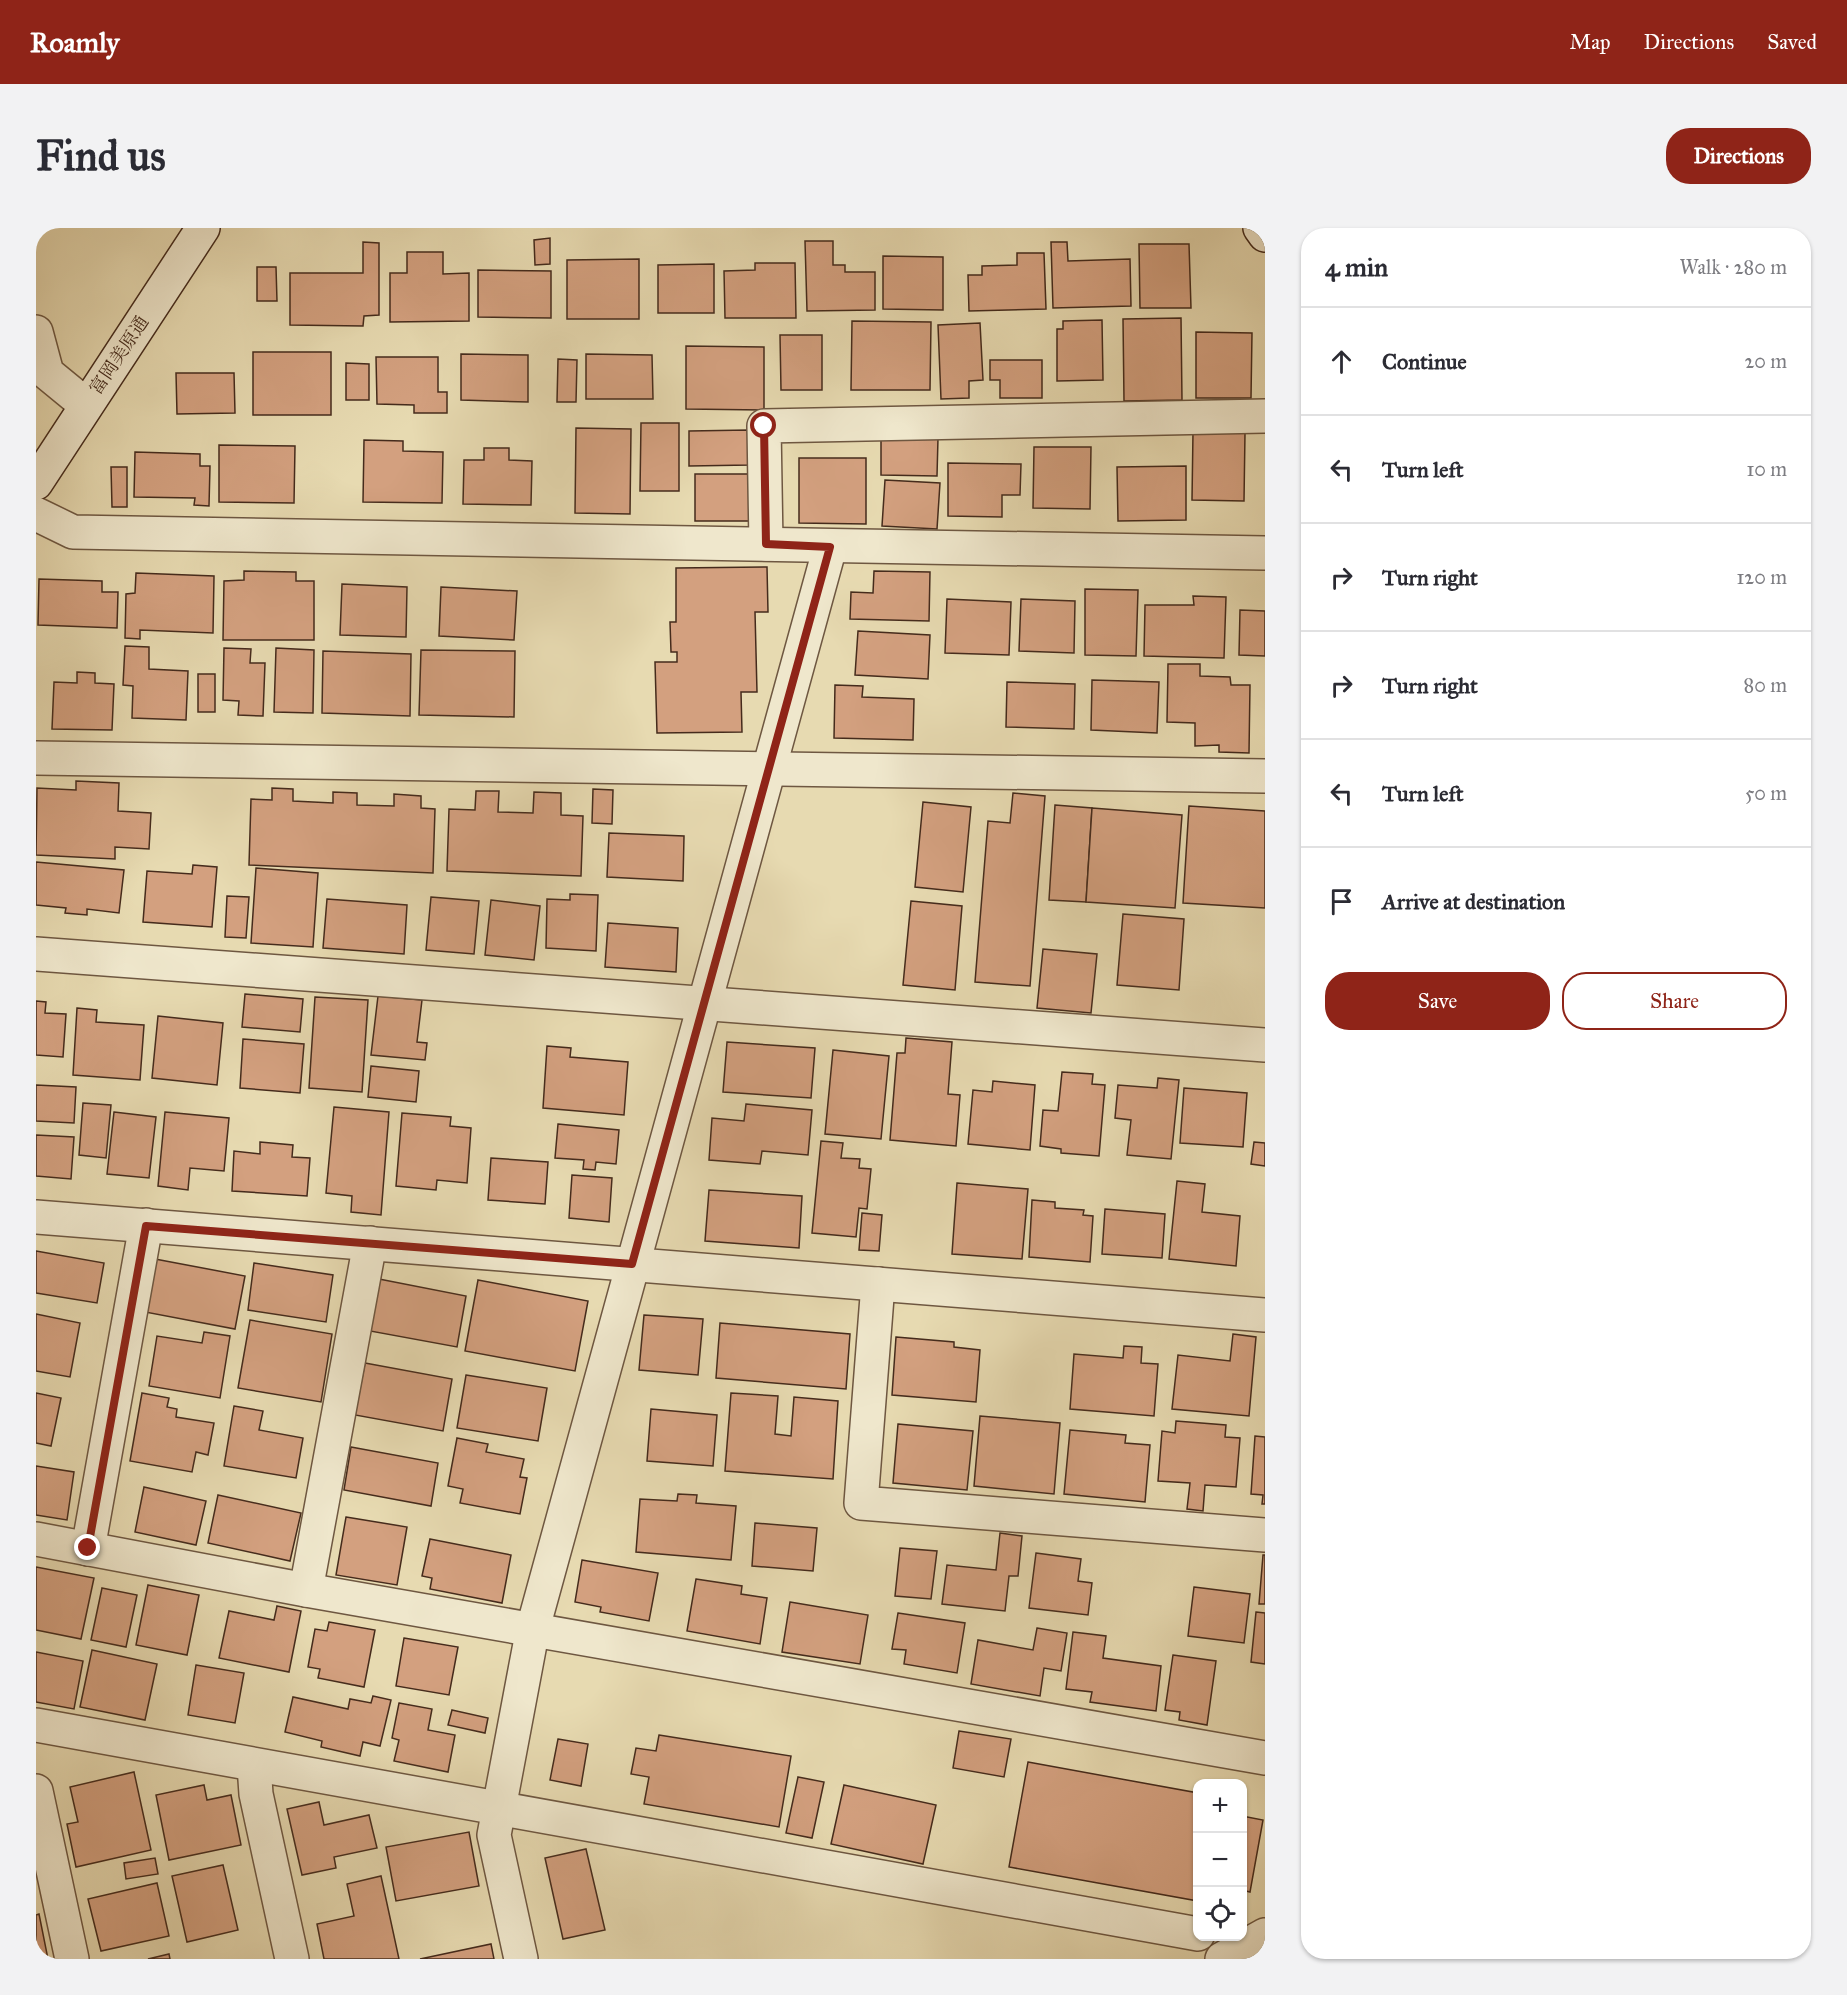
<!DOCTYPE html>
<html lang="en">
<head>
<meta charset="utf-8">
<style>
  :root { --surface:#fff; --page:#f2f2f3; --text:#2b2b33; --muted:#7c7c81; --line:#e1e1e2; --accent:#8f2418 }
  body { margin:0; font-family:"IM FELL Great Primer","Noto Serif JP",serif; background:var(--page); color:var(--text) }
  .controls { position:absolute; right:18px; bottom:18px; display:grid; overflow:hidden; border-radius:12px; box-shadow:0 2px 4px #0004 }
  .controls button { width:54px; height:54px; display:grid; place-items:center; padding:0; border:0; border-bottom:2px solid var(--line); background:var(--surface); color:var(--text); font:30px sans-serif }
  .stop { position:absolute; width:18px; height:18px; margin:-14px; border:4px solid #8f2418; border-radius:50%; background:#fff }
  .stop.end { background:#8f2418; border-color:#fff; box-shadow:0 2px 6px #0008 }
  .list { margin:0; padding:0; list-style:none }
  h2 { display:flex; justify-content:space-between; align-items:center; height:78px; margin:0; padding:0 24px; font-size:26px }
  h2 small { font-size:20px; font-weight:400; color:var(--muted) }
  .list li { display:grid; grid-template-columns:39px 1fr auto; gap:18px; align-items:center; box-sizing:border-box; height:108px; padding:0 24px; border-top:2px solid var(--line) }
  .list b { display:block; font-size:22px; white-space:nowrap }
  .list em { font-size:20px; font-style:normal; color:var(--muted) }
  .actions { display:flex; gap:12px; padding:18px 24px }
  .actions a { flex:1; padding:14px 0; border:2px solid var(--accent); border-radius:24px; text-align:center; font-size:21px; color:var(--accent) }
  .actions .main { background:var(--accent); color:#fff }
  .icon { flex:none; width:33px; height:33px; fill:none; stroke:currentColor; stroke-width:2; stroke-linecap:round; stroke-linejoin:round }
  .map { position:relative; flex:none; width:1229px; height:1731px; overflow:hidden; border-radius:24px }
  header { display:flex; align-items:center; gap:36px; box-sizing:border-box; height:84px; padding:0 30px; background:var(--accent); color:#fff }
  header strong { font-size:28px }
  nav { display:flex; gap:33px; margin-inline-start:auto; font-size:21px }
  .intro { display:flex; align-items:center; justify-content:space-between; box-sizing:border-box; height:144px; padding:0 36px }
  h1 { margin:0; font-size:42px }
  .button { padding:15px 27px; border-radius:24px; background:var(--accent); color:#fff; font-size:21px; font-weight:700 }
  main { display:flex; gap:36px; padding:0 36px }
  aside { flex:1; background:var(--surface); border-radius:24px; box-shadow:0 2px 4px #0004 }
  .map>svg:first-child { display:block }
</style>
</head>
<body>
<header>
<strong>Roamly</strong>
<nav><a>Map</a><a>Directions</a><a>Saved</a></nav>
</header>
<div class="intro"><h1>Find us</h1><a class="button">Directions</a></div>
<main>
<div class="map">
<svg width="1229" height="1731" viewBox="0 0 1229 1731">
  <rect width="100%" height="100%" fill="#e7dab1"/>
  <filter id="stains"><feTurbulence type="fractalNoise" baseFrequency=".00333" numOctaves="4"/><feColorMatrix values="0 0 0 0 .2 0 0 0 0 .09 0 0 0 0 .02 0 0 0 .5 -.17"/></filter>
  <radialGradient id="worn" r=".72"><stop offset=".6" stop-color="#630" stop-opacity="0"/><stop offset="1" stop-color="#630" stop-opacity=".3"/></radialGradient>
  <!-- building -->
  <g fill="#d3a07f" stroke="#452b1c" stroke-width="1.5">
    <polygon points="514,10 514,36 499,37 498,12"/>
    <polygon points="769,13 797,13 797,37 809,37 809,44 839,44 839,82 771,83"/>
    <polygon points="327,14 343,15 343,87 328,88 327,98 254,97 254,45 327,45"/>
    <polygon points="1015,14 1031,14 1032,33 1094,31 1095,78 1017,80"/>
    <polygon points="1103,16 1153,16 1155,80 1104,80"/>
    <polygon points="371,24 407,24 407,46 433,45 433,93 354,94 354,45 371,45"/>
    <polygon points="981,25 1008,25 1010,81 933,83 932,47 946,47 946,38 981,37"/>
    <polygon points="847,28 907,29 907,82 847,81"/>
    <polygon points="603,31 603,91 531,91 531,32"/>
    <polygon points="719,35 759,35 760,90 689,90 688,43 719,42"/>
    <polygon points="678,36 678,85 622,85 622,37"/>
    <polygon points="221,39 240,39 241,73 221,73"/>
    <polygon points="442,42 515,43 515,90 442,89"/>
    <polygon points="1145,90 1146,172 1088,173 1087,91"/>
    <polygon points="1066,92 1067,152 1021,153 1021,101 1027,101 1027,93"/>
    <polygon points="816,93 895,94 894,162 815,162"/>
    <polygon points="944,95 947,152 933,153 933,170 905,171 902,97"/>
    <polygon points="1160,104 1216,105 1215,170 1160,170"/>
    <polygon points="744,107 786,107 786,162 745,162"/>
    <polygon points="650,118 728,119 728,182 650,181"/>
    <rect x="217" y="124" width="78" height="63"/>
    <polygon points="425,126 492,127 492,174 425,172"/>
    <polygon points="550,126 616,127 617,171 550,171"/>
    <polygon points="340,129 402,129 402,164 411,164 411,185 378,185 378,177 341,176"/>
    <polygon points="522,131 541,132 540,174 521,174"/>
    <polygon points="954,132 1006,132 1006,170 964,170 964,152 954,152"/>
    <polygon points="310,135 333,136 333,172 310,172"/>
    <polygon points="140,145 198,145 199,185 141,186"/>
    <polygon points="605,195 643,195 643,263 604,263"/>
    <polygon points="540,200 595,201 594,286 539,285"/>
    <polygon points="713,202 714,237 653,238 653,203"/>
    <polygon points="1157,204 1209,205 1208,273 1156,272"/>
    <polygon points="845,209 902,210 901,248 845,247"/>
    <polygon points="328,212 367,213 367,223 407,224 406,275 327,274"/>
    <polygon points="183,217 259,218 258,275 183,274"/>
    <polygon points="998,219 1055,219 1054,281 997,280"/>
    <polygon points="448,220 473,220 473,232 496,233 495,277 427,276 428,232 448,232"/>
    <polygon points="99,224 164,226 164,238 174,238 173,278 158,277 159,270 98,269"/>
    <polygon points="763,230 830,230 830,296 763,295"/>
    <polygon points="912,235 985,236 984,267 966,267 966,289 912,288"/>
    <polygon points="1150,238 1150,292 1082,293 1081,239"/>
    <polygon points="75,239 91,239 91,279 76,279"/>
    <polygon points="659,246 714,246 715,293 659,293"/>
    <polygon points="849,252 904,255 901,301 846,298"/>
    <polygon points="731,339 732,384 719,384 721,464 705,464 706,504 621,505 619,434 641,434 641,424 635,424 634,394 640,394 640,340"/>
    <polygon points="208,343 260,344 260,353 278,353 278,412 187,412 188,353 208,352"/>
    <polygon points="838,343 894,344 893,393 814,391 815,364 837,365"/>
    <polygon points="100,345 178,348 177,405 104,402 104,411 89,410 90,366 99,365"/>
    <polygon points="3,351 66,353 66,364 82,364 81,400 2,397"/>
    <polygon points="306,356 371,359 370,409 304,407"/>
    <polygon points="405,359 481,363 478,412 403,408"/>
    <polygon points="1049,361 1102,362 1100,428 1049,427"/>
    <polygon points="1157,368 1190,369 1188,430 1108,428 1109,377 1158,377"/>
    <polygon points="911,371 975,374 973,427 909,425"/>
    <polygon points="985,371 1039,373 1038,425 983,423"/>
    <polygon points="1204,382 1229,383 1229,428 1203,427"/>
    <polygon points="822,403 894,407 892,451 819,447"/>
    <polygon points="89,418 113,419 113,441 152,443 150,492 96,490 97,458 87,457"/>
    <polygon points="188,420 215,421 214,435 229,435 227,488 202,487 203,473 187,472"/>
    <polygon points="240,420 278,422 277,485 238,484"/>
    <polygon points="385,422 479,423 478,489 383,487"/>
    <polygon points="287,423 375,426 374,488 286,485"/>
    <polygon points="1132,436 1164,436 1164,448 1194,449 1195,457 1214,457 1213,525 1183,524 1183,517 1159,518 1159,495 1131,494"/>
    <polygon points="41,444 59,445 59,455 78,456 76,502 16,501 18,454 41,455"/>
    <rect x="162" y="446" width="17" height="38"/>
    <polygon points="1056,452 1123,454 1121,505 1055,502"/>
    <polygon points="971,454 1039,456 1038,501 970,499"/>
    <polygon points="799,457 827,458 826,469 878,471 877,512 798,510"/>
    <polygon points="40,553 83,555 82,583 115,585 113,621 79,619 79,631 0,627 1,560 40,562"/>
    <polygon points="236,560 257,561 257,573 297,575 297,564 321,565 321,577 358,578 358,566 385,568 385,580 399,581 397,645 213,637 215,571 236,572"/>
    <polygon points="557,561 577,562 576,596 556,595"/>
    <polygon points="440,563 463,563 462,584 497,585 498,564 525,565 525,587 547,588 545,648 411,643 413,581 439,582"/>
    <polygon points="977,565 1009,568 994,758 939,754 952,593 974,595"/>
    <polygon points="887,574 935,579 927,664 879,659"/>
    <polygon points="1019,577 1056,580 1050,674 1013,672"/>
    <polygon points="1153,578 1229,583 1229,680 1147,675"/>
    <polygon points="1056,580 1146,587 1139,680 1050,674"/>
    <polygon points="573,605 648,608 647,653 571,649"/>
    <polygon points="0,634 88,642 83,685 51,681 51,687 29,685 30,680 0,677"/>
    <polygon points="157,637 181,639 176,699 107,694 111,643 156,646"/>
    <polygon points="220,640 282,645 277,719 215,715"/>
    <polygon points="534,666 562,667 560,723 510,720 511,671 534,672"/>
    <polygon points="191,668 213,669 210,710 189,709"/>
    <polygon points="395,669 443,673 438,726 390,722"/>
    <polygon points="291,671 371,677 368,726 287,720"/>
    <polygon points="455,672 504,678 498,732 449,727"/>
    <polygon points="875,673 926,678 919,762 867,757"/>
    <polygon points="1087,686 1148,691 1143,762 1081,757"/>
    <polygon points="572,695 642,700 640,744 569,739"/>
    <polygon points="1007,721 1061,726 1055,785 1001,780"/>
    <polygon points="209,766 267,771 264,804 206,799"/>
    <polygon points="342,768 386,772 381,814 391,815 389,832 335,827"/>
    <polygon points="279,769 332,772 326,864 273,860"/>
    <polygon points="0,773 10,774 9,785 30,786 27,829 0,827"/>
    <polygon points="41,780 61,782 60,794 108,797 104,852 37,847"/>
    <polygon points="122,788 187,795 181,857 116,850"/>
    <polygon points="870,810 916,814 912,866 924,867 920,918 854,912 861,825 869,825"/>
    <polygon points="207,811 268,816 264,865 204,860"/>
    <polygon points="691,814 779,820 775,870 687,864"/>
    <polygon points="511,818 535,820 534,829 592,834 588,887 507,880"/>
    <polygon points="797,822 853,828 845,911 789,906"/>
    <polygon points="335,838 383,843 380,874 332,869"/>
    <polygon points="1026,844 1057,846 1056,856 1069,857 1063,928 1025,925 1025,921 1004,918 1007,882 1022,883"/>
    <polygon points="1122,850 1143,852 1135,931 1091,927 1095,892 1079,890 1082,857 1121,860"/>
    <polygon points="957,853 999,857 994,922 932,916 937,862 956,864"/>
    <polygon points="0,857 40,859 38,895 0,893"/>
    <polygon points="1148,860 1211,865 1207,919 1144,915"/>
    <polygon points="47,875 75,877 70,930 43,927"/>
    <polygon points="710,876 776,882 772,927 726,923 724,936 673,932 676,890 708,893"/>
    <polygon points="298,879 353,884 345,987 315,984 316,968 290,965"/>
    <polygon points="78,884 120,889 113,950 71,946"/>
    <polygon points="129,884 193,890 188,943 154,940 152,962 122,958"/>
    <polygon points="366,885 415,889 414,898 435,900 431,955 401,952 400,962 360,958"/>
    <polygon points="522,896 583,902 580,936 560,934 559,942 547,941 548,932 519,930"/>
    <polygon points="0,907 38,909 35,951 0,948"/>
    <polygon points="785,913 807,915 805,930 824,931 823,940 835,941 831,981 823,980 820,1009 776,1005"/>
    <polygon points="224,914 257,917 256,929 274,930 271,968 196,963 198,923 224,926"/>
    <polygon points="1218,914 1229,915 1229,938 1215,936"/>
    <polygon points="455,930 512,934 509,976 452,972"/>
    <polygon points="536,947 576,950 573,994 533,990"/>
    <polygon points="1141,953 1169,956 1166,984 1204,988 1200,1038 1133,1031"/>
    <polygon points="921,955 992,961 986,1031 916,1026"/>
    <polygon points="673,962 766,968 763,1020 669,1013"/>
    <polygon points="996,972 1019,974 1019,980 1048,982 1047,987 1057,988 1054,1034 993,1029"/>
    <polygon points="1069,981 1129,986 1126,1030 1066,1026"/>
    <polygon points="826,985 846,987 843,1023 823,1022"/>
    <polygon points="0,1023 68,1035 61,1075 0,1065"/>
    <polygon points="119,1031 209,1048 199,1101 109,1084"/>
    <polygon points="218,1035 297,1047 290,1094 212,1082"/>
    <polygon points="343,1051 430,1068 421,1119 334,1103"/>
    <polygon points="442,1052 552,1073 539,1143 429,1123"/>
    <polygon points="0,1086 44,1095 34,1149 0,1143"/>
    <polygon points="608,1087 667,1091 662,1147 603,1142"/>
    <polygon points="214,1092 296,1106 285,1174 202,1160"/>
    <polygon points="684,1095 814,1106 810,1161 680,1150"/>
    <polygon points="168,1104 194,1108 184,1170 113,1158 121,1108 166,1115"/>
    <polygon points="1197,1106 1220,1109 1213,1188 1136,1181 1142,1127 1194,1133"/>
    <polygon points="860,1109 918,1114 918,1119 944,1122 940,1174 856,1167"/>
    <polygon points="1088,1118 1106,1119 1105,1135 1122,1136 1118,1188 1034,1181 1038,1126 1087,1130"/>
    <polygon points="329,1135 416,1151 407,1203 319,1187"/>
    <polygon points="430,1147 511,1160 502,1213 421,1200"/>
    <polygon points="0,1165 25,1170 15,1218 0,1215"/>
    <polygon points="106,1165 133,1170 131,1179 141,1181 140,1189 178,1195 172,1227 160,1224 156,1244 94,1233"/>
    <polygon points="695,1165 742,1168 739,1206 755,1208 758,1169 802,1173 797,1251 689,1243"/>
    <polygon points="198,1178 227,1183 223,1202 267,1210 260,1250 188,1238"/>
    <polygon points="615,1181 681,1187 677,1238 611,1233"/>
    <polygon points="944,1188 1024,1195 1018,1266 938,1258"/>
    <polygon points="1140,1193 1190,1197 1189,1209 1204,1210 1200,1259 1169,1257 1167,1283 1151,1281 1154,1255 1122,1253 1126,1203 1139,1205"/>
    <polygon points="862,1196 937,1203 931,1262 857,1255"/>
    <polygon points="1034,1202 1090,1207 1089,1215 1114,1217 1109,1274 1028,1266"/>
    <polygon points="1219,1208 1229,1209 1229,1276 1226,1276 1227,1267 1215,1266"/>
    <polygon points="421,1210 452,1216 450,1224 488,1231 484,1249 491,1250 484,1286 424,1275 427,1261 412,1258"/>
    <polygon points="315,1219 402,1235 395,1278 308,1262"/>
    <polygon points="0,1238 38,1244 31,1292 0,1287"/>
    <polygon points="108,1259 170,1273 160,1317 99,1304"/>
    <polygon points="642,1266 661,1267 660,1275 700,1278 695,1332 600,1324 604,1271 641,1273"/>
    <polygon points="182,1267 265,1285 254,1333 172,1315"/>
    <polygon points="310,1289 371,1299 361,1357 300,1347"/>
    <polygon points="719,1295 781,1300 777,1343 716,1338"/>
    <polygon points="964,1305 986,1308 982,1348 973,1348 969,1383 906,1376 911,1337 960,1342"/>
    <polygon points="394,1311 475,1327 466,1375 394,1361 396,1350 386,1348"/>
    <polygon points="864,1320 901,1323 895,1371 859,1368"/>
    <polygon points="1000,1325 1045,1331 1042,1353 1056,1355 1052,1387 993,1380"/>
    <polygon points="1227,1327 1229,1327 1229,1376 1223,1376"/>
    <polygon points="546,1332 622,1345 613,1393 564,1384 565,1379 539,1374"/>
    <polygon points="0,1339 58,1350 45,1411 0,1402"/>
    <polygon points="660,1351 706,1358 705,1366 731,1370 724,1416 651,1403"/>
    <polygon points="112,1357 163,1367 151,1427 100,1417"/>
    <polygon points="1158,1359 1214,1366 1208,1415 1152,1408"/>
    <polygon points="66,1360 101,1367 90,1419 55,1412"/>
    <polygon points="754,1374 832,1387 824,1436 746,1424"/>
    <polygon points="241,1378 265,1383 253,1444 183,1430 193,1383 238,1392"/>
    <polygon points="1220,1384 1229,1385 1229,1436 1215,1434"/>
    <polygon points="862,1385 929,1395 921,1445 868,1436 870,1422 856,1421"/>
    <polygon points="293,1394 339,1402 328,1459 282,1450 284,1441 272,1439 279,1401 291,1403"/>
    <polygon points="1001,1400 1031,1405 1025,1443 1008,1440 1004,1468 935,1456 942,1412 997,1422"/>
    <polygon points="1037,1404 1070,1408 1067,1430 1125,1438 1120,1483 1054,1474 1056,1464 1030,1461"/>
    <polygon points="368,1410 422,1419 413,1467 360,1458"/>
    <polygon points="56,1422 121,1436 109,1492 44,1479"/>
    <polygon points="0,1424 47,1433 38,1481 0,1474"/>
    <polygon points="1137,1427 1180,1433 1171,1497 1143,1492 1144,1484 1129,1482"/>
    <polygon points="160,1437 208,1445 199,1495 152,1487"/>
    <polygon points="337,1468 355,1472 344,1518 327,1514 324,1528 285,1519 286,1513 249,1504 257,1469 312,1481 314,1471 335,1475"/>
    <polygon points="363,1475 396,1481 392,1502 419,1507 412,1544 358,1533 363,1512 356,1510"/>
    <polygon points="416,1482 452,1490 449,1505 412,1497"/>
    <polygon points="923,1503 975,1511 968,1549 917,1540"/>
    <polygon points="623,1507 755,1528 743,1599 608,1576 613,1549 595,1546 600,1520 620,1523"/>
    <polygon points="522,1511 552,1516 545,1558 514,1552"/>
    <polygon points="992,1534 1162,1565 1162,1673 973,1639"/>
    <polygon points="98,1544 115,1622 40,1639 31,1596 42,1594 34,1559"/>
    <polygon points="762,1549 788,1554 776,1610 750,1605"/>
    <polygon points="168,1557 171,1572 195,1567 205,1617 133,1632 120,1567"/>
    <polygon points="808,1557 900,1577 887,1636 795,1616"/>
    <polygon points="283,1574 288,1597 333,1587 341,1620 298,1629 300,1640 266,1647 251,1581"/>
    <polygon points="1206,1588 1227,1592 1214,1664 1206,1662"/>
    <polygon points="433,1604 443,1658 360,1673 350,1619"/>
    <polygon points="550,1621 569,1702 527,1711 509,1630"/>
    <polygon points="119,1630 122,1646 90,1651 88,1635"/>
    <polygon points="187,1637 202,1702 151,1714 136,1648"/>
    <polygon points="345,1648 363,1731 288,1731 281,1696 318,1688 311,1656"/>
    <polygon points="121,1655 133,1708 65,1723 52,1671"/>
    <polygon points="3,1686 12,1731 0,1731 0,1687"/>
    <polygon points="455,1716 458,1731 384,1731"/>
    <polygon points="133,1726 134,1731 112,1731"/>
  </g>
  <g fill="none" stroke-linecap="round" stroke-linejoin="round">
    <!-- street casing -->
    <g stroke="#6e5741" stroke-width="36">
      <g id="street">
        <polyline points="0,104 11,145 50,177"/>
        <polyline points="0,286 37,304 1229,325"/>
        <polyline points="730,316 728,198 1229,188"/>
        <polyline points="0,530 1229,548"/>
        <polyline points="0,726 1229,817"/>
        <polyline points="0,989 1229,1087"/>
        <polyline points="842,1056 825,1275 1229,1307"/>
        <polyline points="0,1311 270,1362 1229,1530"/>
        <polyline points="52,1321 110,997"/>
        <polyline points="270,1362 334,1015"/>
        <polyline points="0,1497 1162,1706"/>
        <polyline points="218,1537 220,1566 256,1731"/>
        <polyline points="0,1563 36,1731"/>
        <polyline points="485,1731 458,1607 497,1400 794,319"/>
        <polyline points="1186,1731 1229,1707"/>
      </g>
    </g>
    <!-- secondary casing -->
    <g stroke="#452b1c" stroke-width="36">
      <g id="secondary">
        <polyline points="1224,0 1229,7"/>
        <polyline points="0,255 167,0"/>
      </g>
    </g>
    <!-- street -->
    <use href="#street" stroke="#efe7cc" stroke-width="33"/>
    <!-- secondary -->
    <use href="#secondary" stroke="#efe7cc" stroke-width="33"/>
  </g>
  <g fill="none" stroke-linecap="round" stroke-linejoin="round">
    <!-- route -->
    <polyline stroke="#8f2418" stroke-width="8" points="52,1320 110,998 596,1036 794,319 730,316 728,198"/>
  </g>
  <g text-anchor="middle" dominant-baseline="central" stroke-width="5" stroke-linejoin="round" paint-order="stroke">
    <!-- street labels -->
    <g font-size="18" fill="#452b1c" stroke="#efe7cc">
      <text transform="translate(83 127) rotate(-56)">富岡美原通</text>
    </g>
  </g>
  <rect width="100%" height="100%" filter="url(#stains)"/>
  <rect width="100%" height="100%" fill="url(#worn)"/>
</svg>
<div class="controls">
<button>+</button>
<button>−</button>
<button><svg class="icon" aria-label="locate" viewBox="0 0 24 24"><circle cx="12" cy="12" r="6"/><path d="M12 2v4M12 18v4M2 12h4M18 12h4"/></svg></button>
</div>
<div class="stop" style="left:728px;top:198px"></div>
<div class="stop end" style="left:52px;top:1320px"></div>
</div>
<aside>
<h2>4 min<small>Walk · 280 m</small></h2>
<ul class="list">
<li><svg class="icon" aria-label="ahead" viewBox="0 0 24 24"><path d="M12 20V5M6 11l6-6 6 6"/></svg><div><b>Continue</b></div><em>20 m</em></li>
<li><svg class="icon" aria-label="left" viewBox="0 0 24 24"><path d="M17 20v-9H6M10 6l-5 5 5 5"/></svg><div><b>Turn left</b></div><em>10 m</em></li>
<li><svg class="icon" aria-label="right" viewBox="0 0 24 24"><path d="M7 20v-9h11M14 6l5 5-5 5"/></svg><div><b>Turn right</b></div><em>120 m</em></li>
<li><svg class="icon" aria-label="right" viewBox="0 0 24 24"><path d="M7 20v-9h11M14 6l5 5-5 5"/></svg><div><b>Turn right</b></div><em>80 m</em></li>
<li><svg class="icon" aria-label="left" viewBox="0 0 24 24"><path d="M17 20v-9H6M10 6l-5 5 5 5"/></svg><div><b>Turn left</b></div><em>50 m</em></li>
<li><svg class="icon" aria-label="arrive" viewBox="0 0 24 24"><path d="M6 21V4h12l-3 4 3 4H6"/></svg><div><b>Arrive at destination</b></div></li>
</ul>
<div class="actions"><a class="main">Save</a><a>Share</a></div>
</aside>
</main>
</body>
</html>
